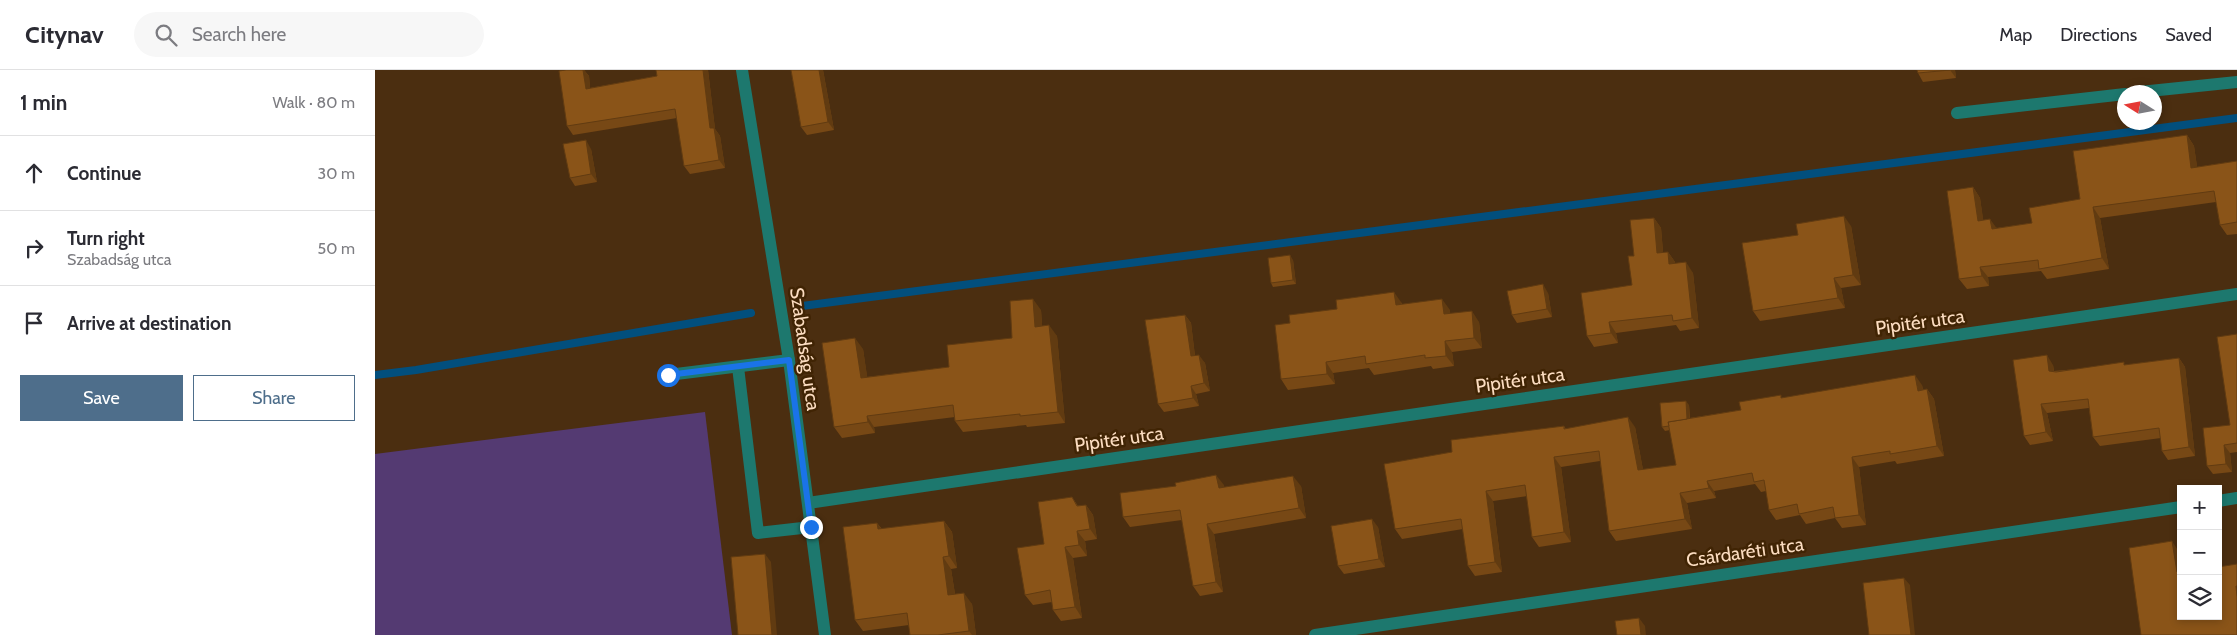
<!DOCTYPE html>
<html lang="en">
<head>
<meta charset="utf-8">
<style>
  :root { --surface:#fff; --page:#f7f7f7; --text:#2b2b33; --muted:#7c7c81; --line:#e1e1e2; --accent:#4e6e8b }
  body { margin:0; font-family:Cabin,sans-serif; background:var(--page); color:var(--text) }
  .controls { position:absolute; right:15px; bottom:15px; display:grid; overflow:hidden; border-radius:0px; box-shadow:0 2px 8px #0003 }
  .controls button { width:45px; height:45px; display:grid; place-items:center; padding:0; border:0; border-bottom:1px solid var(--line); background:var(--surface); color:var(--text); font:25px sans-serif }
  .compass { position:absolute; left:1742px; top:15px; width:45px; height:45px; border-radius:50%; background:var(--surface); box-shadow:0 2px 8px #0003; rotate:281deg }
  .stop { position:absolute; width:15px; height:15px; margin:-11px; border:4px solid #1a73e8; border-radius:50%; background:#fff }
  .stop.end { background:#1a73e8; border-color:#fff; box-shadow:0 1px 5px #0008 }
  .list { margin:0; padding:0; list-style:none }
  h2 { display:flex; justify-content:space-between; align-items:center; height:65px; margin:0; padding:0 20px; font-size:21px }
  h2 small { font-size:16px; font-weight:400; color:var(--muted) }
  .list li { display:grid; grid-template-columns:32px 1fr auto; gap:15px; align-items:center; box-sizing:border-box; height:75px; padding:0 20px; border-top:1px solid var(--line) }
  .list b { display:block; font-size:19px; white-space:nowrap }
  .list p { margin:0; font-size:16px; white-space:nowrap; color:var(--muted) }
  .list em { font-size:16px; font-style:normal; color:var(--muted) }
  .actions { display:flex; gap:10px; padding:15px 20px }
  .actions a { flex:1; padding:11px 0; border:1px solid var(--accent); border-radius:0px; text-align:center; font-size:18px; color:var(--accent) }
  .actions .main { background:var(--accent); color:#fff }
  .icon { flex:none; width:28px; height:28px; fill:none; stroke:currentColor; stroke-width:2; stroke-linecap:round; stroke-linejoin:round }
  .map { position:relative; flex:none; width:1862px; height:565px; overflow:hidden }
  header { display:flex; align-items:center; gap:30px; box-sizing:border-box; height:70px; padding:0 25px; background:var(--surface); border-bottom:1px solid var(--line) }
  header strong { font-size:24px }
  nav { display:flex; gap:28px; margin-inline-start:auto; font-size:18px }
  .search { width:350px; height:45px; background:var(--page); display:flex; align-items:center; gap:12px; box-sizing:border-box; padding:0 18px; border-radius:28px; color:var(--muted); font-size:19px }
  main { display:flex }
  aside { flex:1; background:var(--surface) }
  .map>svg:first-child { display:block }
</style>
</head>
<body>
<header>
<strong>Citynav</strong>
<div class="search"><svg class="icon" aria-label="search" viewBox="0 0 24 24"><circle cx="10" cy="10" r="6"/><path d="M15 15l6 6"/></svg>Search here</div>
<nav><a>Map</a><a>Directions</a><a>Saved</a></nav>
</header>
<main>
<aside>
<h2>1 min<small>Walk · 80 m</small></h2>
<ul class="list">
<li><svg class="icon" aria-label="ahead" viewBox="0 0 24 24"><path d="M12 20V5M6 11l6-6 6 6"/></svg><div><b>Continue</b></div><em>30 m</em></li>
<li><svg class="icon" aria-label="right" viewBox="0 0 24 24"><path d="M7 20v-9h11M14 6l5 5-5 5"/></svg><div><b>Turn right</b><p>Szabadság utca</p></div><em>50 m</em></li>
<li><svg class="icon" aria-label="arrive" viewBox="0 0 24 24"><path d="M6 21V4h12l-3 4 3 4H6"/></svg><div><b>Arrive at destination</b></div></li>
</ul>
<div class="actions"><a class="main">Save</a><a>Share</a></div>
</aside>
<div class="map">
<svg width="1862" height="565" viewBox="0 0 1862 565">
  <rect width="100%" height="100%" fill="#4b2e10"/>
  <!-- green -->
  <polygon fill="#543a72" points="330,342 357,565 0,565 0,384"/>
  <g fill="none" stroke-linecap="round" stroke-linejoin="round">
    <!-- stream -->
    <g stroke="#024f7d" stroke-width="8">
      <polyline points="427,236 1862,48"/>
      <polyline points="0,305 41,300 376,243"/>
    </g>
    <!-- street -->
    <g stroke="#1d786e" stroke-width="12">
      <polyline points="367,0 414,290 450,565"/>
      <polyline points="1765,22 1862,12"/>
      <polyline points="1582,43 1750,24"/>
      <polyline points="363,297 383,463 436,457"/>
      <polyline points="293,305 414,290"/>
      <polyline points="1843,431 1862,428"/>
      <polyline points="433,433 1862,224"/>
      <polyline points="940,565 1806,437"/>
    </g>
  </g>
  <!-- wall -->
  <g fill="#774815">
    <polygon points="191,0 209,0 214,6 215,18 282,6 281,0 333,0 340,59 345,66 350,98 315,104 309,96 302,48 198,65 192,56"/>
    <polygon points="416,0 448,0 459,60 432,65 426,57"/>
    <polygon points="1542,0 1580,0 1581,8 1548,12 1543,3"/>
    <polygon points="1812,65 1819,76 1822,97 1862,91 1862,164 1852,165 1845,155 1841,132 1725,148 1734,199 1672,209 1666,201 1613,207 1614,216 1592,219 1584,209 1598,117 1605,128 1608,150 1622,158 1657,153 1705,129"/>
    <polygon points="216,79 222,112 200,116 195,108"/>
    <polygon points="1279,148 1286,158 1288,182 1293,182 1300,192 1300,194 1318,203 1324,258 1305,261 1301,255 1241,263 1243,273 1219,277 1212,266 1257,215 1259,186"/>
    <polygon points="1476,156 1486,215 1466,218 1470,238 1385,251 1378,241"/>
    <polygon points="918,190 921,214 898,217 896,213"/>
    <polygon points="1173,223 1177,247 1142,253 1137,245"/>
    <polygon points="1026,232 1027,234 1075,240 1075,244 1104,252 1107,278 1077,282 1079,296 1058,299 1056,296 999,305 994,298 958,303 960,314 913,320 906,309 915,253"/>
    <polygon points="666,240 667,256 682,266 690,353 652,357 651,355 588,362 580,351 580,347 499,357 500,363 467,368 459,357 488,279 492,307 574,297 637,268"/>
    <polygon points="810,245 816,253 820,286 830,293 835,321 821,324 824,336 789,342 783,334"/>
    <polygon points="1862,264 1862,382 1855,383 1857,402 1838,404 1832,396 1855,355"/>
    <polygon points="1804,288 1810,297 1820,386 1793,390 1787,381 1786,368 1725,376 1718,367 1714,338 1672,343 1678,371 1655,375 1649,366 1678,295 1679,301 1750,295"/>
    <polygon points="1547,315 1548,320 1552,319 1559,329 1569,386 1522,394 1520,391 1484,397 1491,455 1467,458 1460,448 1431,454 1425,445 1401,450 1394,440 1391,421 1386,422 1380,414 1339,421 1341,428 1312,433 1317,459 1241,471 1234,461 1225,391 1186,397 1196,472 1164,477 1157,467 1152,426 1118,431 1127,502 1100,506 1093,496 1088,459 1027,469 1020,459 1077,382 1189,356 1191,359 1260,357 1268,400 1301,395 1295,360 1290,361 1287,357 1314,335 1315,348 1366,340 1408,328"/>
    <polygon points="849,415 849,417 926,416 931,448 839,464 848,522 825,526 818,516 807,450 755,457 748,447"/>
    <polygon points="697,427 703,436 711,435 718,445 722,469 710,471 712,486 698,488 707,548 686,551 678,540 677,532 658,535 650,525 669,474"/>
    <polygon points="569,451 577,462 582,498 576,499 580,524 597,534 601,565 535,565 534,555 488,561 480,550 502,453 507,459"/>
    <polygon points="1003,457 1010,497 969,504 963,496"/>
  </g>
  <!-- shaded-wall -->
  <g fill="#613b11">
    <polygon points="208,0 209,0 214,6 216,27 211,19"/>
    <polygon points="328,0 333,0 340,59 345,66 350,98 344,90 335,58"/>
    <polygon points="444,0 448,0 459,60 453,52"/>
    <polygon points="1575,0 1580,0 1581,8"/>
    <polygon points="1812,65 1819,76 1824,109 1816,98"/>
    <polygon points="211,70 216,79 222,112 216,104"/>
    <polygon points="1598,117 1605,128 1610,161 1603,151"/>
    <polygon points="1718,137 1725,148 1734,199 1727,188"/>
    <polygon points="1469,146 1476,156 1486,215 1478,205"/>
    <polygon points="1279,148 1286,158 1289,193 1282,183"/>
    <polygon points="1615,149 1623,160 1617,159"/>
    <polygon points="1293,182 1300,192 1301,204 1294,194"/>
    <polygon points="915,185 918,190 921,214 918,210"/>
    <polygon points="1311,192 1318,203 1324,258 1317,248"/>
    <polygon points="1605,197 1613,207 1614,216 1607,206"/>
    <polygon points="1459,208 1466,218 1470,238 1463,228"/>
    <polygon points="1168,214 1173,223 1177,247 1172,239"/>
    <polygon points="1019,222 1026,232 1028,245 1021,235"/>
    <polygon points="658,229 666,240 668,267 660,257"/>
    <polygon points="1067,229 1075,240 1076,255 1069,244"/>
    <polygon points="1097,241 1104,252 1107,278 1099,268"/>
    <polygon points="810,245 816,253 821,295 816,286"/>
    <polygon points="1234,252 1241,263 1243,273 1236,263"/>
    <polygon points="674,255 682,266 690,353 683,342"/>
    <polygon points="480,268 488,279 494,318 486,308"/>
    <polygon points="1070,271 1077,282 1079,296 1071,286"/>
    <polygon points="824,285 830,293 835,321 829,313"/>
    <polygon points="1672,285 1678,295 1680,310 1674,301"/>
    <polygon points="1804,288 1810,297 1820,386 1814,377"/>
    <polygon points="951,292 958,303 960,314 952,304"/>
    <polygon points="1540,305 1547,315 1550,331 1543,321"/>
    <polygon points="816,316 821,324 824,336 818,328"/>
    <polygon points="1552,319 1559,329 1569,386 1562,376"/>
    <polygon points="1311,331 1314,335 1315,359 1312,354"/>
    <polygon points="1666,334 1672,343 1678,371 1671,362"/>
    <polygon points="492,346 499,357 500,363 493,352"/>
    <polygon points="1253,347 1260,357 1270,410 1263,400"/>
    <polygon points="1849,375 1855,383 1857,402 1851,394"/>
    <polygon points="1179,387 1186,397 1196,472 1189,462"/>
    <polygon points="1477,387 1484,397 1491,455 1484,445"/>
    <polygon points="841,405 849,415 851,428 844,418"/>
    <polygon points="918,406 926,416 931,448 924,438"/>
    <polygon points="1332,411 1339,421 1341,428 1334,418"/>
    <polygon points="1111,421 1118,431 1127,502 1120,492"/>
    <polygon points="1305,423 1312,433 1317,459 1310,449"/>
    <polygon points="711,435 718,445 722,469 715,459"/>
    <polygon points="997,449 1003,457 1010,497 1004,489"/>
    <polygon points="569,451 577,462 582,498 574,486"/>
    <polygon points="502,453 510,464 503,459"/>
    <polygon points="832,454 839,464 848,522 841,512"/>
    <polygon points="702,461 710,471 712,486 704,475"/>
    <polygon points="1797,471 1804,482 1806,491 1806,508 1802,502"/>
    <polygon points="690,477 698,488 707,548 700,537"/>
    <polygon points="390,484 396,492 402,565 397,565"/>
    <polygon points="568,487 576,499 582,537 573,525"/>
    <polygon points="1529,508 1535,515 1540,565 1536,565"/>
    <polygon points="589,523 597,534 601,565 597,565 594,561"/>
    <polygon points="1264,548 1270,556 1271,565 1266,565"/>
  </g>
  <!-- building -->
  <g fill="#8a5418" stroke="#613b11">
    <polygon points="191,0 208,0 211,19 282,6 281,0 328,0 335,58 339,58 344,90 309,96 300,39 192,56 184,1"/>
    <polygon points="416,0 444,0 453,52 426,57"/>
    <polygon points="1542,0 1575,0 1543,3"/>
    <polygon points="1812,65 1816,98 1862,91 1862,152 1845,155 1839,121 1718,137 1727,188 1664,199 1663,190 1605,197 1607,206 1584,209 1572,121 1598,117 1603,151 1615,149 1617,159 1657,153 1654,138 1705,129 1698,81"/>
    <polygon points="211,70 216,104 195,108 188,74"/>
    <polygon points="1469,146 1478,205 1459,208 1463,228 1378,241 1367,173 1423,165 1421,154"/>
    <polygon points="1279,148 1282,183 1293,182 1294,194 1311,192 1317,248 1298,251 1297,245 1234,252 1236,263 1212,266 1206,223 1257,215 1253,186 1259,186 1255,150"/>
    <polygon points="915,185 918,210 896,213 893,188"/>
    <polygon points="1168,214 1172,239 1137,245 1132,221"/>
    <polygon points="1019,222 1021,235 1067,229 1069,244 1097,241 1099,268 1070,271 1071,286 1050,288 1050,285 991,294 990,286 951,292 952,304 906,309 900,255 915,253 914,245 962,239 961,230"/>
    <polygon points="658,229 660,257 674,255 683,342 645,346 645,344 580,351 578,335 492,346 493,352 459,357 447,273 480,268 486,308 574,297 572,275 637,268 635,231"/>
    <polygon points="810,245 816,286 824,285 829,313 816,316 818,328 783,334 770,250"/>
    <polygon points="1862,264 1862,373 1849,375 1851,394 1832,396 1828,358 1855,355 1842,267"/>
    <polygon points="1672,285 1674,301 1681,302 1749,292 1749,295 1804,288 1814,377 1787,381 1784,358 1718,367 1713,329 1666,334 1671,362 1649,366 1638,290"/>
    <polygon points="1540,305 1543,321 1552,319 1562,376 1515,384 1515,381 1477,387 1484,445 1460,448 1458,437 1424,444 1422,434 1394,440 1389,410 1379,412 1377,403 1332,411 1334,418 1305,423 1310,449 1234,461 1224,381 1179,387 1189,462 1157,467 1150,415 1111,421 1120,492 1093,496 1086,449 1020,459 1009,394 1077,382 1076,370 1189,356 1189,359 1253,347 1263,400 1301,395 1293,352 1366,340 1364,332 1406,325 1406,328"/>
    <polygon points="1311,331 1312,349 1293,352 1294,356 1287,357 1285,333"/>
    <polygon points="841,405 844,418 918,406 924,438 832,454 841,512 818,516 805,440 748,447 745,423 801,416 800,413"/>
    <polygon points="697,427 702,436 711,435 715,459 702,461 704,475 690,477 700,537 678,540 675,520 650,525 642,478 669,474 663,432"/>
    <polygon points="997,449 1004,489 963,496 956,456"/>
    <polygon points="569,451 574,486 568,487 573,525 589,523 594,561 563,565 535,565 532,543 480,550 468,457 502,453 503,459"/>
    <polygon points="1797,471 1802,502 1806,502 1806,546 1843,546 1843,497 1862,494 1862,516 1861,516 1862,527 1862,565 1766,565 1754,478"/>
    <polygon points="390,484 397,565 363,565 356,487"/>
    <polygon points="1529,508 1536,565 1494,565 1488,513"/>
    <polygon points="1264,548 1266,565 1242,565 1240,551"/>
  </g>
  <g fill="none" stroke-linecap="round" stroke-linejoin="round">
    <!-- route -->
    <polyline stroke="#1a73e8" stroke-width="6" points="293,305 414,290 436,457"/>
  </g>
  <g text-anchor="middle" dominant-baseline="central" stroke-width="5" stroke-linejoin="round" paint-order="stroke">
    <!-- street labels -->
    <g font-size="19" fill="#fcddc1" stroke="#402404">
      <text transform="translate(1545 252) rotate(-8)">Pipitér utca</text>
      <text transform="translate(430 279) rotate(82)">Szabadság utca</text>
      <text transform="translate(1145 310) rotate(-8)">Pipitér utca</text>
      <text transform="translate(744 369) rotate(-8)">Pipitér utca</text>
      <text transform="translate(1370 482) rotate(-8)">Csárdaréti utca</text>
    </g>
  </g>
</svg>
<div class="controls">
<button>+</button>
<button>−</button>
<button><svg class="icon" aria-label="layers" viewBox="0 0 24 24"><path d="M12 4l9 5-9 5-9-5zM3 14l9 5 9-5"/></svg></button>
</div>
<svg class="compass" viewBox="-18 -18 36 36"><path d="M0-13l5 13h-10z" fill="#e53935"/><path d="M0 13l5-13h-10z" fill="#7c7c81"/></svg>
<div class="stop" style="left:293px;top:305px"></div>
<div class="stop end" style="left:436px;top:457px"></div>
</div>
</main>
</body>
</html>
